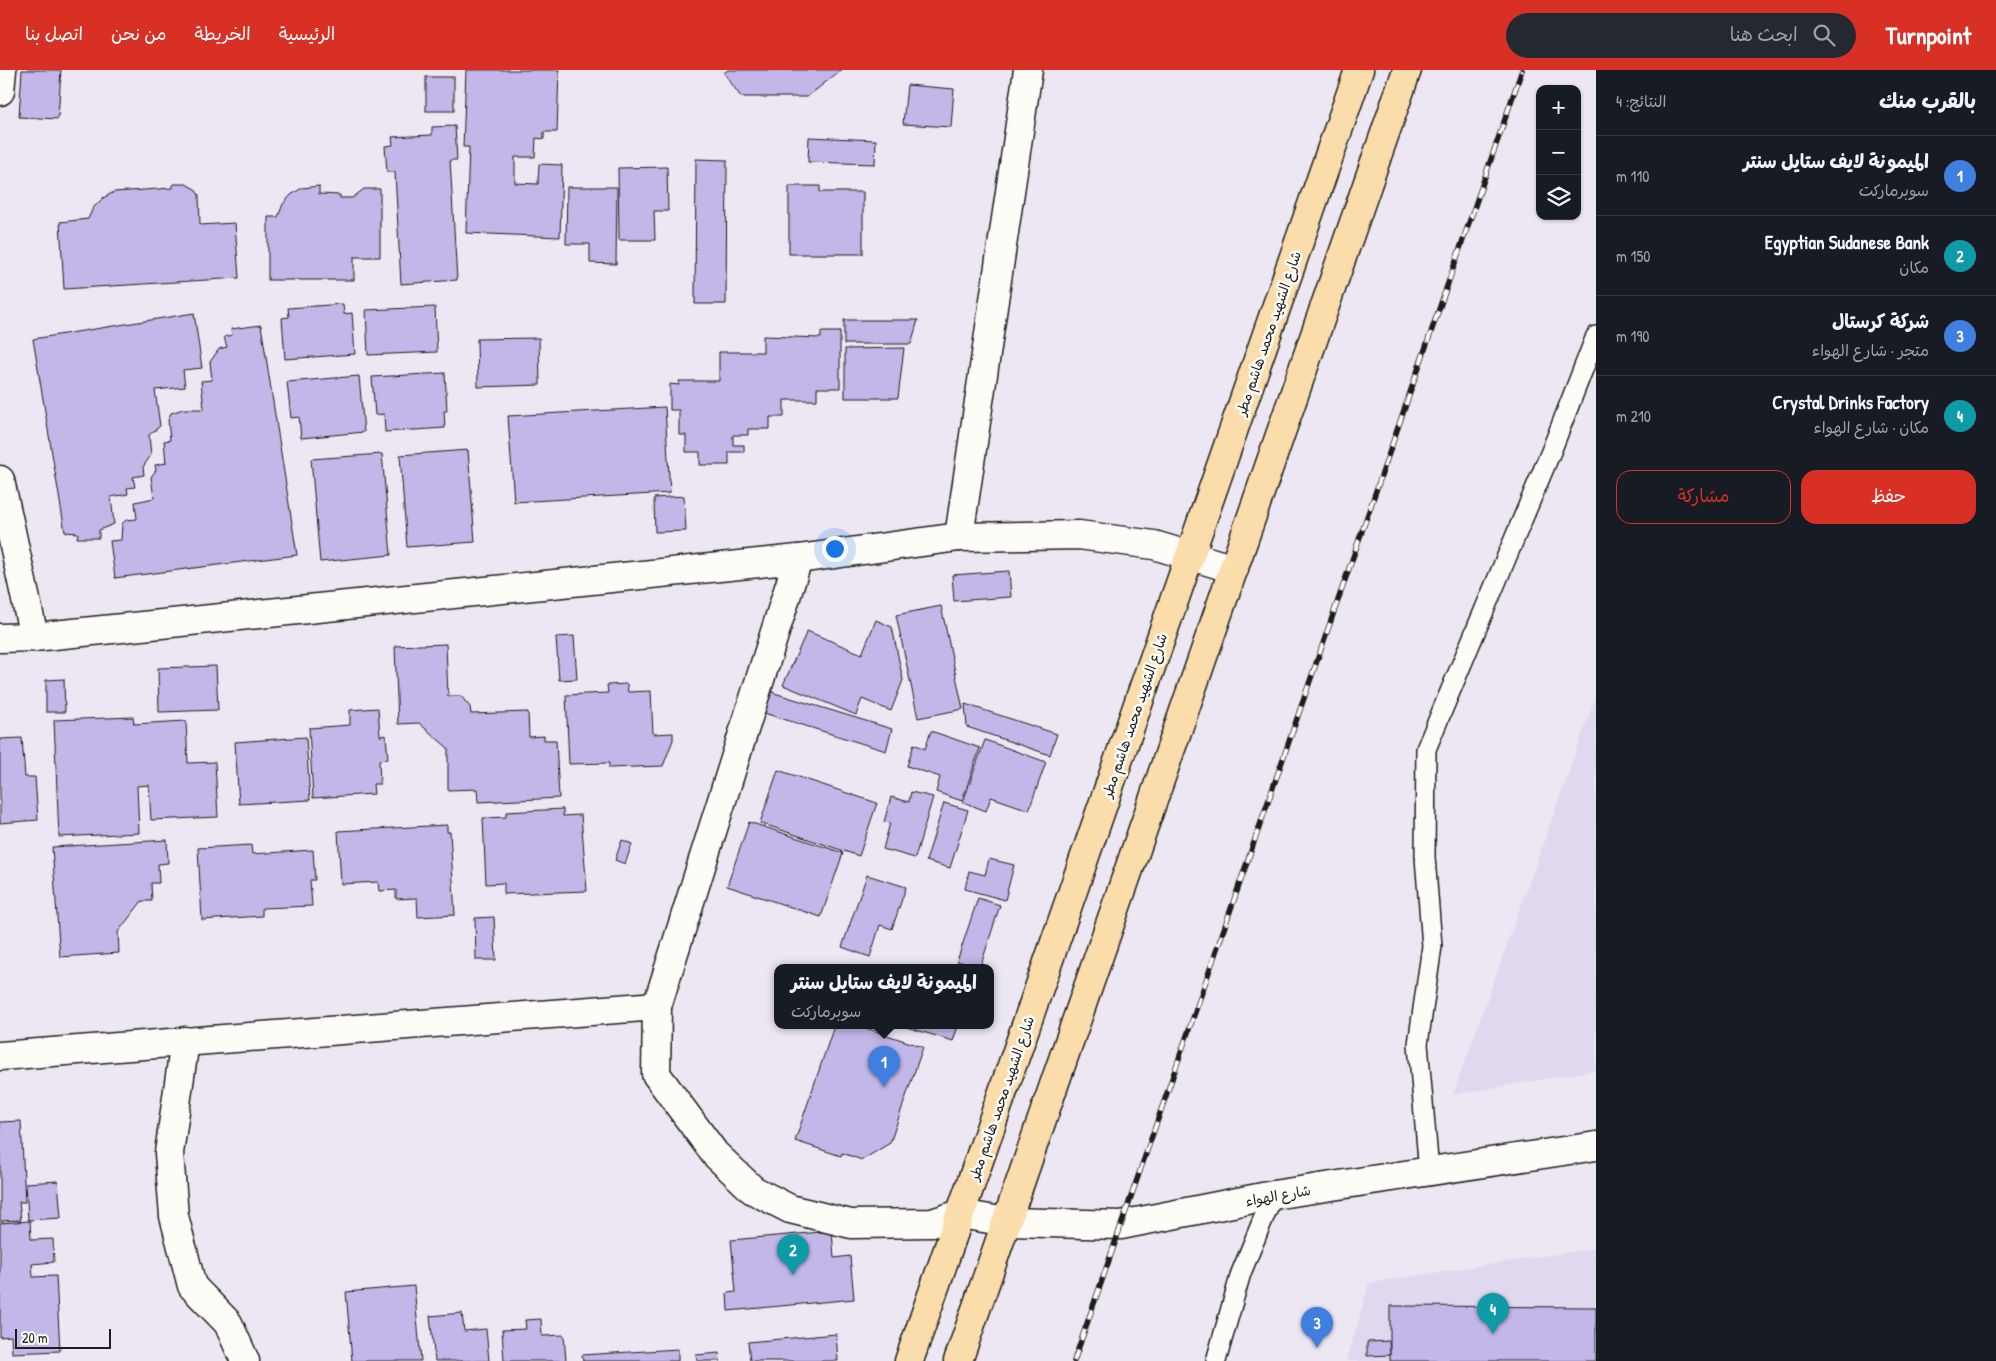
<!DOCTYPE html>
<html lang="ar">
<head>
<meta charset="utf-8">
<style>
  :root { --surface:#171b24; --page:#242831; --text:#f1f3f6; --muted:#9ea1a6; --line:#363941; --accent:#d93025 }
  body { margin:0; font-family:"Patrick Hand","Playpen Sans Arabic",sans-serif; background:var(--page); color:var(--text); direction:rtl }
  .controls { position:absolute; right:15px; top:15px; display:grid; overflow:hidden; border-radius:10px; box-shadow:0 1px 4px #0004 }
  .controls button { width:45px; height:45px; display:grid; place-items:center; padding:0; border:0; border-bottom:1px solid var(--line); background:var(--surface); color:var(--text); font:25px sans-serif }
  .scale { position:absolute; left:15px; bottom:12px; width:96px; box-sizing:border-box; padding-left:5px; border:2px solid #1c1c1c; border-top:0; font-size:14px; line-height:18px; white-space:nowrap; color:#1c1c1c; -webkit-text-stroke:4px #fdfcf7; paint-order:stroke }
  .you { position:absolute; left:834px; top:478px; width:18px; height:18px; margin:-12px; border:4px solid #fff; border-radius:50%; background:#1a73e8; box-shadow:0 0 0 8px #1a73e833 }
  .badge { display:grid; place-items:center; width:32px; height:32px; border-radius:50%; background:var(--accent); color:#fff; font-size:16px; font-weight:700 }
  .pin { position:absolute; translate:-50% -41px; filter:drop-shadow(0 1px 2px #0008) }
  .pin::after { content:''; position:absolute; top:26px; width:18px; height:15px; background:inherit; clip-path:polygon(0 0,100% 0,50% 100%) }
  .popup { position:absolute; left:774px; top:894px; width:220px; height:65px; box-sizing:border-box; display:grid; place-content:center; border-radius:10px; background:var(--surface); filter:drop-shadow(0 1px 4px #0005); font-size:16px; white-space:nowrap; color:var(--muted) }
  .popup b { font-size:19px; color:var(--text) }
  .popup::after { content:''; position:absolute; left:50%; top:100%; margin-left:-10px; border:10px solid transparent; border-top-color:var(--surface) }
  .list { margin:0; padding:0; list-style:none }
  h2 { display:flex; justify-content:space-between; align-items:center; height:65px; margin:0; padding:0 20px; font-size:21px }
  h2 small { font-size:16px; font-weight:400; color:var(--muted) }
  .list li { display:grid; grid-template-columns:32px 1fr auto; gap:15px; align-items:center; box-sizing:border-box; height:80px; padding:0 20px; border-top:1px solid var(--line) }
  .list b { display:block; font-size:19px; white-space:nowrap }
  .list p { margin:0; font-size:16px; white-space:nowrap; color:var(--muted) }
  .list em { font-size:16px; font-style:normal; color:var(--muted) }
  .actions { display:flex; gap:10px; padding:15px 20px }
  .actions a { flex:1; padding:11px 0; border:1px solid var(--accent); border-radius:15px; text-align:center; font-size:18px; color:var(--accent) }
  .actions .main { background:var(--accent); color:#fff }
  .icon { flex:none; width:28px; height:28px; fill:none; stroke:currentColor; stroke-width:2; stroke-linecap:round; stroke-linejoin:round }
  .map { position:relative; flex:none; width:1596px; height:1291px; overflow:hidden; direction:ltr }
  header { display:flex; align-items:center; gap:30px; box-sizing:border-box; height:70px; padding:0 25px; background:var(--accent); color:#fff }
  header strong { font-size:24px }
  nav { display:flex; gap:28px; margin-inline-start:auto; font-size:18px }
  .search { width:350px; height:45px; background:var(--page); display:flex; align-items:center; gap:12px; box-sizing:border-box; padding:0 18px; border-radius:28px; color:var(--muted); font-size:19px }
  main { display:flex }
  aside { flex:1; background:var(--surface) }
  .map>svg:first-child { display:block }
</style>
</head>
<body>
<header>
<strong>Turnpoint</strong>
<div class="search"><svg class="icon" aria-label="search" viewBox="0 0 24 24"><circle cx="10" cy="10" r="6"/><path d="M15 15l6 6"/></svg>ابحث هنا</div>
<nav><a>الرئيسية</a><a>الخريطة</a><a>من نحن</a><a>اتصل بنا</a></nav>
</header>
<main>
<aside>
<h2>بالقرب منك<small>النتائج: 4</small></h2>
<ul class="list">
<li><span class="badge" style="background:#3f7fe0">1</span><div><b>الميمونة لايف ستايل سنتر</b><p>سوبرماركت</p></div><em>110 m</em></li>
<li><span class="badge" style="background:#0f9aa8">2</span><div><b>Egyptian Sudanese Bank</b><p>مكان</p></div><em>150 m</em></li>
<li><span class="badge" style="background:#3f7fe0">3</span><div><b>شركة كرستال</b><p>متجر · شارع الهواء</p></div><em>190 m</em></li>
<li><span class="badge" style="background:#0f9aa8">4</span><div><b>Crystal Drinks Factory</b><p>مكان · شارع الهواء</p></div><em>210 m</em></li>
</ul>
<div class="actions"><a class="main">حفظ</a><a>مشاركة</a></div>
</aside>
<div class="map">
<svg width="1596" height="1291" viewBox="0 0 1596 1291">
  <rect width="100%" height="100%" fill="#ece7f2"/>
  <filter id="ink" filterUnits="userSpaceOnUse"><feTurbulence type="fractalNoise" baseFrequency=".02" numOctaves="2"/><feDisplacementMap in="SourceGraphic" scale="10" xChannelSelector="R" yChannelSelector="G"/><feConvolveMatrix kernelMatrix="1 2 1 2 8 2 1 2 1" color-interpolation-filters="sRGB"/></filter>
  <g filter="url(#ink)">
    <!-- built -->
    <g fill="#e0d8ef">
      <polygon points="1596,626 1596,1000 1453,1025"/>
      <polygon points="1596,1178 1596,1291 1347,1291 1369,1213"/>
    </g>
    <!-- building -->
    <g fill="#c3b6e8" stroke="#1c1c1c">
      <polygon points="22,0 61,0 58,49 19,47"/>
      <polygon points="466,0 559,0 557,62 544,62 544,69 536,68 535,87 515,87 515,113 538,114 539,94 562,95 560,167 466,163 469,77 463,77"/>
      <polygon points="728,0 841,0 807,27 741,27 724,3"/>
      <rect x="426" y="7" width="28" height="34"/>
      <polygon points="907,15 954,19 951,57 903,54"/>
      <polygon points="455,56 457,90 450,90 457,210 401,214 395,102 387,102 385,76 393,75 392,67 432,65 432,57"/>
      <polygon points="809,67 876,70 875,94 808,92"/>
      <polygon points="696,89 727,90 726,234 695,234"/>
      <polygon points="667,97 668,141 654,141 655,170 619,170 618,98"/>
      <polygon points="173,114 186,114 195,119 199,125 200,155 235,153 239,208 64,219 60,152 88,149 93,138 103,128 114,122 173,118"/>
      <polygon points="319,116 319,124 340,125 340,128 352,128 364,119 380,119 380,187 354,187 354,210 268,210 268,147 278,147 283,134 291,125 302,118"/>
      <polygon points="789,116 820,116 820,122 863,122 863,184 789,184"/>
      <polygon points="567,117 617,117 616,194 590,193 590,174 566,174"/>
      <polygon points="343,234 344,244 352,243 355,284 285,289 282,248 289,247 288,238"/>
      <polygon points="435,237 437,282 368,285 366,240"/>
      <polygon points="194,243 202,298 183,300 185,317 155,320 160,356 149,365 151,385 143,397 144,405 133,407 135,417 127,418 128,424 111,427 114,454 99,460 99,468 77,468 78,463 65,462 33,269"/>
      <polygon points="844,250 918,250 911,274 844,274"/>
      <polygon points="261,255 297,485 115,508 110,471 121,470 122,454 126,450 137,449 135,432 154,428 151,407 156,400 155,395 166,393 164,371 170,370 168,350 171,343 183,339 204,339 201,311 212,310 210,292 219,279 227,277 224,267 232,265 231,259"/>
      <polygon points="821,262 840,262 840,318 817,318 817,330 784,330 784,347 770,347 770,359 748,359 748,365 733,365 733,375 744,375 744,382 729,382 729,395 700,395 700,382 686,382 686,365 679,365 679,340 670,340 670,314 679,315 679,311 719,311 719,282 763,282 763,266 821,268"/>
      <polygon points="539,268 540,315 478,317 477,269"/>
      <polygon points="904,278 898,328 845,328 845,279"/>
      <polygon points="445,303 447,341 444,341 445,358 385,362 384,344 375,345 372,307"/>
      <polygon points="359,306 364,362 301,368 299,347 291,348 287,312"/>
      <polygon points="665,337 670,423 514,432 508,346"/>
      <polygon points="468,380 475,472 407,477 400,385"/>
      <polygon points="382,384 391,485 320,492 311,389"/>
      <polygon points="684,426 686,461 655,462 654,428"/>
      <polygon points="1009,501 1011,527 954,531 952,505"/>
      <polygon points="941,536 963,639 918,648 896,545"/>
      <polygon points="876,550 892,557 903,610 891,641 862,629 856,645 783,615 807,561 862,584"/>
      <polygon points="574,566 577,609 559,610 556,567"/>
      <polygon points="446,574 448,626 461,626 470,637 471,644 528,642 529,667 544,666 544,670 556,670 559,728 478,732 477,719 448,720 448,678 419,653 398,654 395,576"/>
      <polygon points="216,596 218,640 159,642 158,598"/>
      <polygon points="64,609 65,642 46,642 46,610"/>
      <polygon points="627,614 628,622 651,621 653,664 673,663 673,670 663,696 609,698 609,693 569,694 566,625 608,623 607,615"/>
      <polygon points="771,622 892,659 886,681 764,643"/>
      <polygon points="965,634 1057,664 1050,685 967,657"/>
      <polygon points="378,638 380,666 386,665 388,689 379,690 380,714 373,714 374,724 313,728 309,658 350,655 350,640"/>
      <polygon points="133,647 134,654 186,651 188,693 215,692 218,747 151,750 149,715 137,716 139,763 59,767 54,650"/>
      <polygon points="931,661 980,678 962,731 936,722 940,707 907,696 914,674 925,679"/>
      <polygon points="306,667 310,730 239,734 235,672"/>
      <polygon points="22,668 25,707 35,707 38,750 0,753 0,669"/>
      <polygon points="985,670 1046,692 1029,740 991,727 986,741 963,732"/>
      <polygon points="778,700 877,733 859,786 760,753"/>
      <polygon points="911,722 933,727 915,788 883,779 890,753 884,752 891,727 909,732"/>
      <polygon points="944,733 968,740 950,798 926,791"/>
      <polygon points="563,739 563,746 581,745 587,821 504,824 504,813 486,814 483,748 506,747 506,742"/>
      <polygon points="749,752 843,783 821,847 727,816"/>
      <polygon points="447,755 447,762 450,762 455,845 418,847 417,828 396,829 396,820 379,821 378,812 341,814 338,761"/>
      <polygon points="167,770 168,793 158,794 159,813 151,813 152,831 142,831 118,862 119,883 60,887 52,777"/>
      <polygon points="622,770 632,774 625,794 615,790"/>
      <polygon points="251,775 252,784 313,780 315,810 310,810 312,836 262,838 262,846 202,850 198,778"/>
      <polygon points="989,789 1014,795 1005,830 965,819 969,801 985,805"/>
      <polygon points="867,805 906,817 892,859 880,855 870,887 842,877"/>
      <polygon points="978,828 1000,835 980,898 957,891"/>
      <polygon points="494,847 496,890 476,890 475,848"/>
      <polygon points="834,956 860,956 923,977 890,1073 862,1090 842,1083 841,1086 795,1071"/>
      <polygon points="903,956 958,956 953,971"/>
      <polygon points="21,1051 25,1132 19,1132 21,1150 0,1151 0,1052"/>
      <polygon points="58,1111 61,1148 28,1150 26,1113"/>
      <polygon points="30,1151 31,1170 53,1169 54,1192 32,1194 33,1207 56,1206 60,1281 12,1283 11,1266 0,1267 0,1153"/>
      <polygon points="832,1161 834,1188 850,1186 854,1229 728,1241 727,1223 736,1222 731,1170"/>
      <polygon points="414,1216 421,1291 352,1291 346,1222"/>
      <polygon points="1390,1236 1596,1237 1596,1291 1390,1291"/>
      <polygon points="462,1243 464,1261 486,1259 489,1291 435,1291 430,1246"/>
      <polygon points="541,1249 542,1266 564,1265 566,1291 504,1291 502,1260 526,1259 525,1250"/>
      <polygon points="836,1264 838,1291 750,1291 748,1272"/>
      <polygon points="1389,1271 1390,1285 1367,1286 1367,1272"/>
      <polygon points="678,1279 678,1291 583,1291 582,1285"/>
      <polygon points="719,1283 720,1291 697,1291 696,1285"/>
    </g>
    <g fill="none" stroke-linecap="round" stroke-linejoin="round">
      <!-- service casing -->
      <g stroke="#1c1c1c" stroke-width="22">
        <g id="service">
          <polyline points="1429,1102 1418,974 1432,876 1425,787 1426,679 1552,379 1596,266"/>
          <polyline points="1216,1291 1241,1203 1273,1125"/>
        </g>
      </g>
      <!-- minor casing -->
      <g stroke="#1c1c1c" stroke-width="31">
        <g id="minor">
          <polyline points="0,21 2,0"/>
          <polyline points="0,410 34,567 798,489 959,467 1079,465 1154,475 1234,499"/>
          <polyline points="959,467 1028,0"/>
          <polyline points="0,568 34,567"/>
          <polyline points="657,936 798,489"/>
          <polyline points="185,971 169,1083 174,1146 192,1216 228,1253 245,1291"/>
          <polyline points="0,986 657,936 656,1004 715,1084 753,1120 790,1139 851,1154 932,1153 960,1144"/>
        </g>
      </g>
      <!-- tertiary casing -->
      <g stroke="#1c1c1c" stroke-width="31">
        <polyline id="tertiary" points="960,1144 1007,1152 1121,1155 1273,1125 1596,1076"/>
      </g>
      <!-- primary casing -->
      <g stroke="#1c1c1c" stroke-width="31">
        <g id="primary">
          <polyline points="909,1291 1359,0"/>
          <polyline points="958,1291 1407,0"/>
        </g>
      </g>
      <!-- service -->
      <use href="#service" stroke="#fdfcf7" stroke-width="19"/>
      <!-- minor -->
      <use href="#minor" stroke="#fdfcf7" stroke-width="28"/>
      <!-- tertiary -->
      <use href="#tertiary" stroke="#fdfcf7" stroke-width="28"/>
      <!-- primary -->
      <use href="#primary" stroke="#faddab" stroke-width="28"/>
      <!-- rail casing -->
      <g stroke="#1c1c1c" stroke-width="5.5">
        <polyline id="rail" points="1074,1291 1522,0"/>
      </g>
      <!-- rail -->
      <use href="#rail" stroke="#fdfcf7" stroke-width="4" stroke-dasharray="11" stroke-linecap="butt"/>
    </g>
  </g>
  <g text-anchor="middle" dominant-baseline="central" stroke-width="5" stroke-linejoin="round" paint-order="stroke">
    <!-- street labels -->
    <g font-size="14" fill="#1c1c1c" stroke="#fdfcf7">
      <text transform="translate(1268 263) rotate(-71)">شارع الشهيد محمد هاشم مطر</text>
      <text transform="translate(1134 645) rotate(-71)">شارع الشهيد محمد هاشم مطر</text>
      <text transform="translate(1001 1028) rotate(-71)">شارع الشهيد محمد هاشم مطر</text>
      <text transform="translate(1278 1125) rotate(-10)">شارع الهواء</text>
    </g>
  </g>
</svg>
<div class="controls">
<button>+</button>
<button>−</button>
<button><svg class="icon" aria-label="layers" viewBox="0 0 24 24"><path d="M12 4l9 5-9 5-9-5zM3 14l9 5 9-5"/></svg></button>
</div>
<div class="scale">20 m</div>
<div class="you"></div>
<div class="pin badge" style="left:884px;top:1017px;background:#3f7fe0">1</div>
<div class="popup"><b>الميمونة لايف ستايل سنتر</b>سوبرماركت</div>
<div class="pin badge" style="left:793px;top:1205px;background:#0f9aa8">2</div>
<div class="pin badge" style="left:1317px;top:1278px;background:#3f7fe0">3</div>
<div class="pin badge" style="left:1493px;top:1264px;background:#0f9aa8">4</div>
</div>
</main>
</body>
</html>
